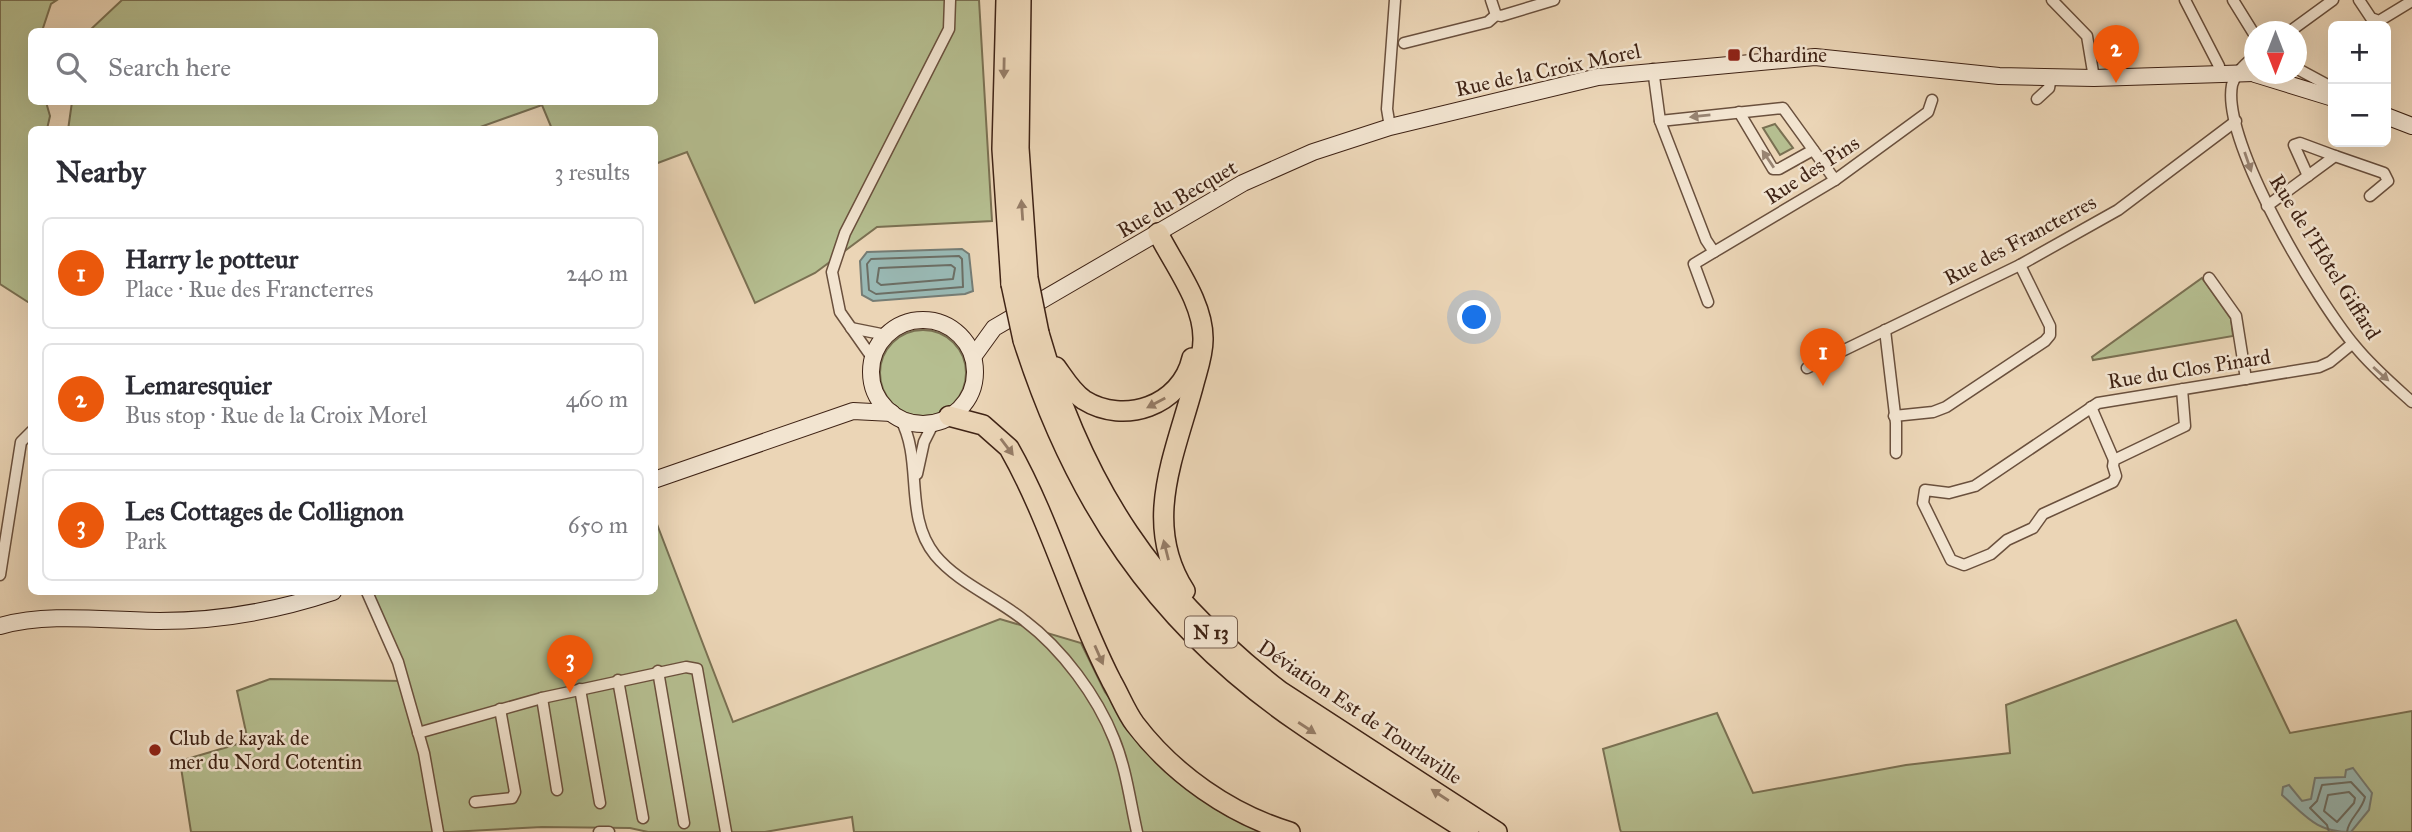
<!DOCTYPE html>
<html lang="en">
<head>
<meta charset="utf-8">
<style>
  :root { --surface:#fff; --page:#f7f7f7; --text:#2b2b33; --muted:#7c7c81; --line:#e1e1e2; --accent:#ea580c }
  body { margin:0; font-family:"IM FELL Great Primer",serif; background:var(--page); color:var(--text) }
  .controls { position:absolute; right:21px; top:21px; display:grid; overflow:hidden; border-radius:10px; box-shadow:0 7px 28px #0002 }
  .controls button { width:63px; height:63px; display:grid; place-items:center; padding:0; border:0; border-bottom:2px solid var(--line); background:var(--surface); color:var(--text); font:35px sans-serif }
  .compass { position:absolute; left:2244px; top:21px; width:63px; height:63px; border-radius:50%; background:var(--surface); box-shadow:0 7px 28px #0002; rotate:180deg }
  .you { position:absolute; left:1475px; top:318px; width:24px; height:24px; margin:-18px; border:5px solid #fff; border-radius:50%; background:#1a73e8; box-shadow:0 0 0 10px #1a73e833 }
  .badge { display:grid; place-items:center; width:46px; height:46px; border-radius:50%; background:var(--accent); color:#fff; font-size:23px; font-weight:700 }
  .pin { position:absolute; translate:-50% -58px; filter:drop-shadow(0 2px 4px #0008) }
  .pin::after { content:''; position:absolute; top:37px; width:24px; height:21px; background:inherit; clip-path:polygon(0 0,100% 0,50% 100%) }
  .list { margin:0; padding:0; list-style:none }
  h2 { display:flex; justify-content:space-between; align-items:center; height:91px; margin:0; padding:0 28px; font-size:30px }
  h2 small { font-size:23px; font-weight:400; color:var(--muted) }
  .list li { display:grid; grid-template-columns:46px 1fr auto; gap:21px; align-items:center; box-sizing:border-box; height:112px; margin:0 14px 14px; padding:0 14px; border:2px solid var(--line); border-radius:10px }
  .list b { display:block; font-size:26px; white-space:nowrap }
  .list p { margin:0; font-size:23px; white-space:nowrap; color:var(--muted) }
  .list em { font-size:23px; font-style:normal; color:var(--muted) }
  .icon { flex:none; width:38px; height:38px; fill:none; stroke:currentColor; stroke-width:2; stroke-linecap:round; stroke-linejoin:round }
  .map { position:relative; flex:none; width:2412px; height:832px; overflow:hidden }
  .search { position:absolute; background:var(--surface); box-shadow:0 7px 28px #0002; left:28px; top:28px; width:630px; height:77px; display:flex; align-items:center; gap:18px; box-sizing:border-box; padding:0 24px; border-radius:10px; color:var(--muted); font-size:26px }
  .panel { position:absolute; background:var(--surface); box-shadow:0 7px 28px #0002; left:28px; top:126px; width:630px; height:469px; border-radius:10px }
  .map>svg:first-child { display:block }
</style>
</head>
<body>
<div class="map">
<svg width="2412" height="832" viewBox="0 0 2412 832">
  <rect width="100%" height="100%" fill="#ebd5b6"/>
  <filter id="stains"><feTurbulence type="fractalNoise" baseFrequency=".00286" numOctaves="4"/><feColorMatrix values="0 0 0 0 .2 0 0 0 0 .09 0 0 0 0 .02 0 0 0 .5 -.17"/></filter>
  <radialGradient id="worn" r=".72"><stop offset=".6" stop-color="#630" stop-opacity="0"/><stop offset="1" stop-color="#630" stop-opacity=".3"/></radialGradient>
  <!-- green -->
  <g fill="#b5be90" stroke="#7a7052" stroke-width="2">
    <polygon points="0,0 57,0 51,4 42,31 32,32 32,102 46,102 50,116 47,129 32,130 31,304 0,284"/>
    <polygon points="122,0 979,0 992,221 877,227 815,273 755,303 687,152 655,164 654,130 552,129 542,105 472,130 68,130 72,102 654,102 654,32 89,31"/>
    <polygon points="1775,124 1793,148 1780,155 1763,128"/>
    <polygon points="2202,278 2231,319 2233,336 2093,360 2092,357"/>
    <circle cx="923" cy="373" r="43"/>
    <polygon points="655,519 733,722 1000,619 1081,643 1105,692 1154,758 1267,832 854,832 852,817 765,832 648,832 630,828 542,827 450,832 191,832 180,761 248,741 237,691 270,679 403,681 366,592 654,592"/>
    <polygon points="2236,620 2290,733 2412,711 2412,832 1621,832 1620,829 1603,749 1717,713 1753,793 1906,765 2010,753 2006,705"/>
  </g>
  <!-- water -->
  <g fill="#99b8b3" stroke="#757c74" stroke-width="2">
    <polygon points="962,249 969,254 973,291 965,294 873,301 862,295 860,261 867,252"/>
    <path d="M2353 768 2372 793 2369 810 2351 832C2316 832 2307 817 2282 795L2283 787 2289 785 2302 801 2311 799 2315 778 2345 777 2346 770Z"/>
  </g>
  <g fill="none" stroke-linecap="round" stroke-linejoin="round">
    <!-- shore -->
    <g stroke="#6c6e64" stroke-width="2">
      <polygon points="959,256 962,259 963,287 876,294 869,290 867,264 871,259"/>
      <polygon points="951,265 955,268 953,279 881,285 877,282 879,268"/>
      <polygon points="2349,792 2355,798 2354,803 2337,822 2324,811 2328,795"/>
      <path d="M2329 832 2327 825 2310 808 2317 801 2322 785 2351 782 2365 797C2362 811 2348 819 2347 832"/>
    </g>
    <!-- street casing -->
    <g stroke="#6a503d" stroke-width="13">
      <g id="street">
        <polyline points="1491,0 1496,15 1501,16 1554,0"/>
        <polyline points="2052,0 2087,36 2094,78"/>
        <polyline points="2185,0 2219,66 2219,74"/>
        <polyline points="2233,0 2254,34"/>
        <polyline points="2359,0 2371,18 2379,21 2412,1"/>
        <polyline points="2289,32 2333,0"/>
        <polyline points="1404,43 1488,22 1496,15"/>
        <path d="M2254 57C2245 64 2235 73 2232 85 2221 142 2318 302 2355 346 2372 367 2392 384 2412 402"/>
        <polyline points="2296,68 2333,88"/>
        <polyline points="1653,69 1660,121 1706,240 1714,252 1835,180 1928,112 1932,100"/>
        <polyline points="2037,99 2049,88 2051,77"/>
        <polyline points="1739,112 1773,169 1779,169 1813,150"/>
        <polyline points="1660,121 1783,108 1835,180"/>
        <polyline points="1390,127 1387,109 1395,0"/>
        <polyline points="2308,176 2294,145 2300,143 2335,156"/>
        <polyline points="2267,206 2335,156 2384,173 2388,181 2370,196"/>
        <polyline points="2209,278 2236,316 2246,379"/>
        <polyline points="1708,302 1694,264 1714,252"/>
        <polyline points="851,328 886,335"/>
        <polyline points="1885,330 1896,423 1896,453"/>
        <polyline points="873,359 840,312 832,272 845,233 949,29 950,0"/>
        <polyline points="1807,368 2020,265 2118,210 2236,121"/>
        <polyline points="2182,389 2185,426 2114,460 2113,466 2116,476 2113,482 2043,514 2033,528 2007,540 1991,554 1964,565 1951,560 1923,503 1925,490 1949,493 1975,486 2098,403 2319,367 2330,362 2352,344"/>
        <polyline points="2091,407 2114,460"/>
        <polyline points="1894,416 1933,412 1946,407 2045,341 2050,335 2050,326 2020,265"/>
        <path d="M900 418C924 461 903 515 935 555 958 583 997 598 1025 621 1062 649 1097 696 1114 739 1126 768 1130 801 1137 832"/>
        <polyline points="917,474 924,442 934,422"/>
        <polyline points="0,575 21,442 32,431"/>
        <polyline points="367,592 398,662 424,753 438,832"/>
        <polyline points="658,671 684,823"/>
        <polyline points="618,680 643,818"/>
        <polyline points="580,689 600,803"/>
        <polyline points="542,698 557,790"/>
        <polyline points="418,733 542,698 686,667 697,669 726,832"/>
        <polyline points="475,802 512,798 515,792 500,709"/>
        <polyline points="599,832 609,832"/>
      </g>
    </g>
    <!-- secondary casing -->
    <g stroke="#3f2315" stroke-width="18">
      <g id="secondary">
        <polyline points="2255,74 2333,98"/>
        <polyline points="2386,116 2412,126"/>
        <circle cx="923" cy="372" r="52"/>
        <polyline points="973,357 994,328 1243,183 1313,152 1390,127 1598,77 1815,57 1999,76 2094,78 2254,73"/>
        <polyline points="654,480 853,411 892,413"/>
        <path d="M0 626C50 612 108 621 160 621 218 621 279 610 333 592"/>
      </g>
    </g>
    <!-- highway casing -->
    <g stroke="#3f2315" stroke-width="22">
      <g id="highway">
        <polyline points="1006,0 1002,149 1011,284"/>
        <polyline points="1021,0 1019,148 1028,278"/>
        <path d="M1158 233C1174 265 1204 303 1203 340 1203 356 1197 371 1193 387 1174 457 1142 524 1185 591"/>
        <path d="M1039 333C1083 487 1154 593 1280 691L1497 832"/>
        <path d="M1023 340C1074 500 1155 623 1295 720 1351 759 1411 795 1469 832"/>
        <path d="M1056 367C1064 378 1072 392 1084 400 1124 425 1181 406 1192 358"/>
        <path d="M949 416 983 425 1009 448C1051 522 1073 607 1112 682 1120 696 1126 712 1135 724 1173 774 1230 814 1290 832"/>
      </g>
    </g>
    <!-- street -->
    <use href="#street" stroke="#f2e4d0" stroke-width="10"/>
    <!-- secondary -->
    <use href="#secondary" stroke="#f2e4d0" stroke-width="16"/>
    <!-- highway -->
    <use href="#highway" stroke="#ebd5b6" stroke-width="19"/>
    <!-- highway-bridge casing -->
    <g stroke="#3f2315" stroke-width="22" stroke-linecap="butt">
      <g id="highway-bridge">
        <polyline points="1028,278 1039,333"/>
        <polyline points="1011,284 1023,340"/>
      </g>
    </g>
    <!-- highway-bridge -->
    <use href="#highway-bridge" stroke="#ebd5b6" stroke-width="19"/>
  </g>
  <!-- one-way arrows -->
  <defs><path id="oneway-solid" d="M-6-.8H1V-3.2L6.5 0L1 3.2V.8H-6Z" transform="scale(1.75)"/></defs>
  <g fill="#957c66">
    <use href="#oneway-solid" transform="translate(1004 68) rotate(91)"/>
    <use href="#oneway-solid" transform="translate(1022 210) rotate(-94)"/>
    <use href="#oneway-solid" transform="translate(1156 403) rotate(152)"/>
    <use href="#oneway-solid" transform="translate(1007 447) rotate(53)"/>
    <use href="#oneway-solid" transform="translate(1166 550) rotate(-104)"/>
    <use href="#oneway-solid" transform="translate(1099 655) rotate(66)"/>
    <use href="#oneway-solid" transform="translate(1307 728) rotate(33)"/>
    <use href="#oneway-solid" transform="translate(1440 795) rotate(-147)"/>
  </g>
  <g fill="#988472">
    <use href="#oneway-solid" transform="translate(1700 116) rotate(174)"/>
    <use href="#oneway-solid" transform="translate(1768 159) rotate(-124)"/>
    <use href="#oneway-solid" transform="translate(2248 162) rotate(71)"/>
    <use href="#oneway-solid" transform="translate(2381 374) rotate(42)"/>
  </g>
  <!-- markers -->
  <g fill="#8f2418" stroke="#f2e4d0" stroke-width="2.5">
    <rect x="1727" y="48" width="14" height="14" rx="3.5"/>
    <circle cx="155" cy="750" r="7"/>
  </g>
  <g text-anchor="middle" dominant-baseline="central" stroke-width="5" stroke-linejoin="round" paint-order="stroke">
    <!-- shield labels -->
    <rect fill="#f2e4d0" stroke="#755d4d" stroke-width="2" x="1185" y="616.5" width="52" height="31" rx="5"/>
    <g font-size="19" font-weight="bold" fill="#3f2315">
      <text x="1211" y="632">N 13</text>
    </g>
    <!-- poi labels -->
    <g font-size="21" fill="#3f2315" stroke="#f2e4d0" text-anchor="start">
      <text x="1748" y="55">Chardine</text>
      <text x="169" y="738">Club de kayak de<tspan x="169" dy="24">mer du Nord Cotentin</tspan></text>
    </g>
    <!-- street labels -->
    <g font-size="21" fill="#3f2315" stroke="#f2e4d0">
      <text transform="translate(1548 70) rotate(-12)">Rue de la Croix Morel</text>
      <text transform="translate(1812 170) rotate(-33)">Rue des Pins</text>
      <text transform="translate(1177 199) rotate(-30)">Rue du Becquet</text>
      <text transform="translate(2020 240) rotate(-28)">Rue des Francterres</text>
      <text transform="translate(2325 257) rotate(58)">Rue de l'Hôtel Giffard</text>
      <text transform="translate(2189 369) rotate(-9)">Rue du Clos Pinard</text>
      <text transform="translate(1360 712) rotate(34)">Déviation Est de Tourlaville</text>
    </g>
  </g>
  <rect width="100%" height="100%" filter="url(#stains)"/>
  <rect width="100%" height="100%" fill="url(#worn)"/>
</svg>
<div class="controls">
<button>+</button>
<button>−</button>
</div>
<svg class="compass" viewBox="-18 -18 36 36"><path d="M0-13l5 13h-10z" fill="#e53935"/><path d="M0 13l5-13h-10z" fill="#7c7c81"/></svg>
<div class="you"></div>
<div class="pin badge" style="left:1823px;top:386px">1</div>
<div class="pin badge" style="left:2116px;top:83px">2</div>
<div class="pin badge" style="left:570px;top:693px">3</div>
<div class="search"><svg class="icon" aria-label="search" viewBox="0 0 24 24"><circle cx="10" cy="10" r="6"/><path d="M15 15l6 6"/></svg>Search here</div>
<section class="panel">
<h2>Nearby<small>3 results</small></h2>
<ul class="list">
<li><span class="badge">1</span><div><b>Harry le potteur</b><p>Place · Rue des Francterres</p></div><em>240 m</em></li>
<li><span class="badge">2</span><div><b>Lemaresquier</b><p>Bus stop · Rue de la Croix Morel</p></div><em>460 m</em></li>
<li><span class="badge">3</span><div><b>Les Cottages de Collignon</b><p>Park</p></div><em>650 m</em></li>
</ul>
</section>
</div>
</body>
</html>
